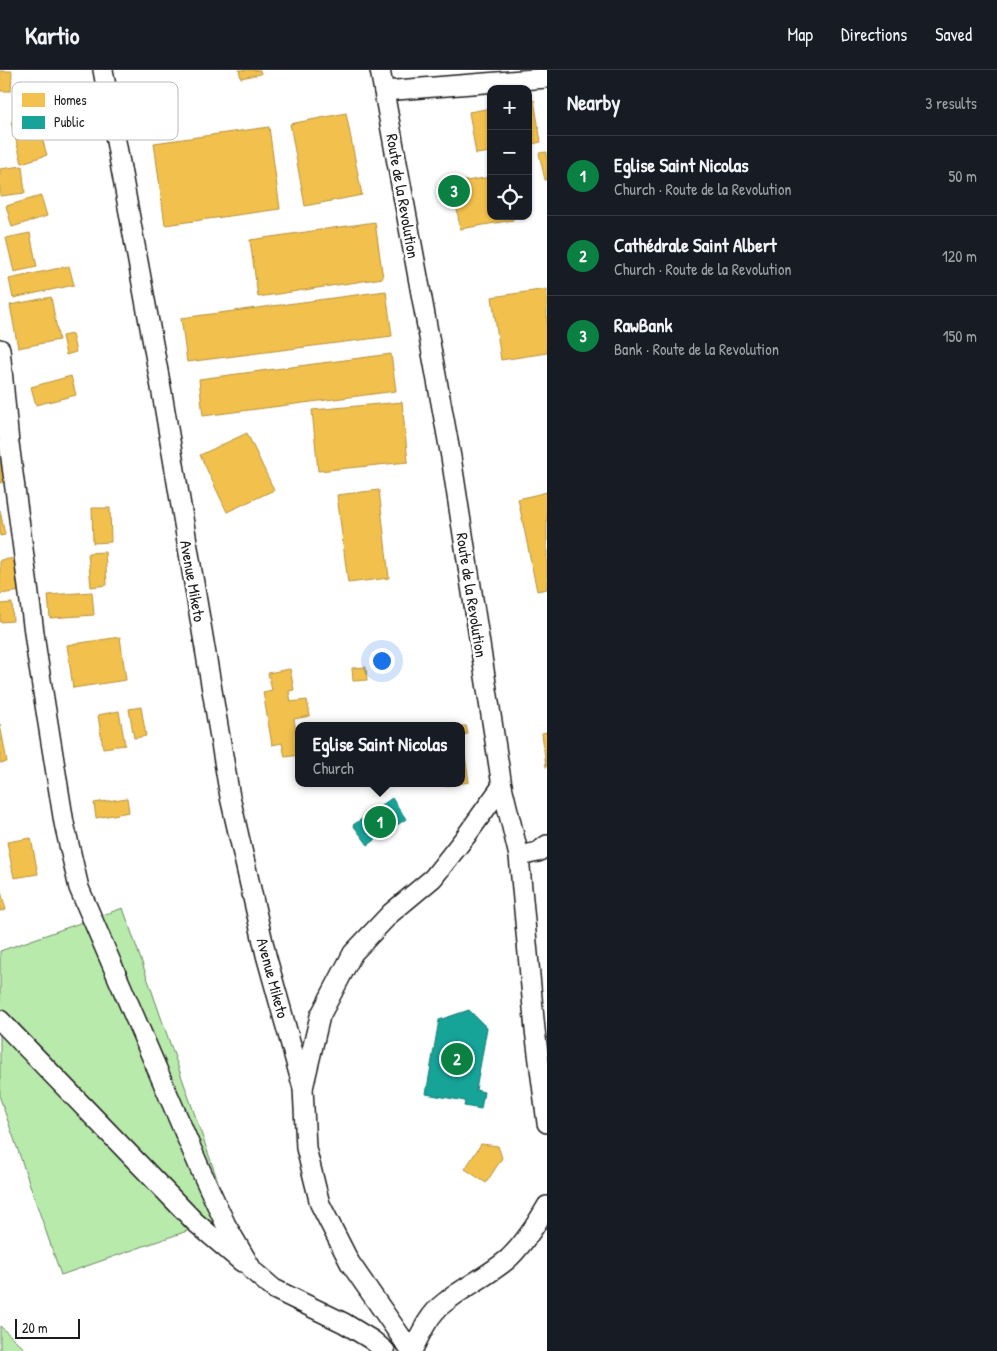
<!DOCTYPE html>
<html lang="en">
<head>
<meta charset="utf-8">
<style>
  :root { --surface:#171b24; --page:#242831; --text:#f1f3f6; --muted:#9ea1a6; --line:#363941; --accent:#0b8043 }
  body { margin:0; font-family:"Patrick Hand",sans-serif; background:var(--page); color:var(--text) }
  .controls { position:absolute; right:15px; top:15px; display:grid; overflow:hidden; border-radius:10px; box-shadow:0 1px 4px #0004 }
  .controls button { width:45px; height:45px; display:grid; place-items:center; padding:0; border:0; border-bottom:1px solid var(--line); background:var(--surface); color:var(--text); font:25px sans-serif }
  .scale { position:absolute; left:15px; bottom:12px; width:65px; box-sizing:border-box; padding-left:5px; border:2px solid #1c1c1c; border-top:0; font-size:14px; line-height:18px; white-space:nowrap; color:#1c1c1c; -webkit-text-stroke:4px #fff; paint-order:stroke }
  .you { position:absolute; left:381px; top:590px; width:18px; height:18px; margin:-12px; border:4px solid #fff; border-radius:50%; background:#1a73e8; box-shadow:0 0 0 8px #1a73e833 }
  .badge { display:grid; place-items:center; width:32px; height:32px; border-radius:50%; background:var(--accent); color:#fff; font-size:16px; font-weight:700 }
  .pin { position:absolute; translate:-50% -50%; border:2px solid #fff; box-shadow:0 1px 5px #0006 }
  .popup { position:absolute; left:295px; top:652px; width:170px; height:65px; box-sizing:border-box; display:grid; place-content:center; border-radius:10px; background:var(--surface); filter:drop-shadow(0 1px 4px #0005); font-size:16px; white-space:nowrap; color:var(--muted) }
  .popup b { font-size:19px; color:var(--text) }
  .popup::after { content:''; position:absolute; left:50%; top:100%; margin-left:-10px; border:10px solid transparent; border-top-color:var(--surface) }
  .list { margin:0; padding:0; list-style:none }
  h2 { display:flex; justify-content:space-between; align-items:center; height:65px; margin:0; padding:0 20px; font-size:21px }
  h2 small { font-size:16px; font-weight:400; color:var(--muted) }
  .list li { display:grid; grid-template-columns:32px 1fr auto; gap:15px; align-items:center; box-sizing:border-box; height:80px; padding:0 20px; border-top:1px solid var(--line) }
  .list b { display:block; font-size:19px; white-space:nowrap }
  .list p { margin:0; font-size:16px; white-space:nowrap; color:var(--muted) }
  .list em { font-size:16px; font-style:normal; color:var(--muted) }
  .icon { flex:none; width:28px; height:28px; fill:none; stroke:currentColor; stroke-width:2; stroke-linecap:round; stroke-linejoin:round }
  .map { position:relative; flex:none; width:547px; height:1281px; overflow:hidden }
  header { display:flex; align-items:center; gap:30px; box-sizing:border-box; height:70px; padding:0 25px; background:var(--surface); border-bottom:1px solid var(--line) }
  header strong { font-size:24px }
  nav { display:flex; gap:28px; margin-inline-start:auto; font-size:18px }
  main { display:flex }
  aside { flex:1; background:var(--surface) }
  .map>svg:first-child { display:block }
</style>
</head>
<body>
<header>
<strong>Kartio</strong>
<nav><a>Map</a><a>Directions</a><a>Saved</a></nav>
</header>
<main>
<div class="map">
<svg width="547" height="1281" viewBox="0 0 547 1281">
  <rect width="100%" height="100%" fill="#fff"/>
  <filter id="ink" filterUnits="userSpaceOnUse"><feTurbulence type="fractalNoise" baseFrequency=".02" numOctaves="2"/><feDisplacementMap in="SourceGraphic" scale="10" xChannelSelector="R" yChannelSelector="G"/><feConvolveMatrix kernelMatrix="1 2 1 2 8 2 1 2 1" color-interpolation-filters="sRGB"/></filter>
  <g filter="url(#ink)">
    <!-- green -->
    <g fill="#b8ebab" stroke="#6a8464">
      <polygon points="123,838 230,1146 61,1205 0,1028 0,881"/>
      <polygon points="0,1256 27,1281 0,1281"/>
    </g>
    <!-- homes -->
    <g fill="#f2c14e" stroke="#b2903f">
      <polygon points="239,0 260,0 261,4 241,8"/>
      <polygon points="0,1 12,1 11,21 0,21"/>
      <polygon points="534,30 541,72 528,75 528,31"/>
      <polygon points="491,38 491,82 476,84 469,42"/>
      <polygon points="346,43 362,125 305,136 290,54"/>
      <polygon points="35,45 47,85 22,93 11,52"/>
      <polygon points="269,57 280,139 165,155 154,73"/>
      <polygon points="547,82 547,110 545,110 539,83"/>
      <polygon points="22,96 25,123 0,126 0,99"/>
      <polygon points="491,107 491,146 513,146 513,150 460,159 453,113"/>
      <polygon points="41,126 47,146 12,157 6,136"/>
      <polygon points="375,152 383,208 258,227 250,170"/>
      <polygon points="30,163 37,197 14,202 6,168"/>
      <polygon points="69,196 74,215 13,228 9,209"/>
      <polygon points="547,219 547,283 501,290 492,227"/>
      <polygon points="386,221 392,266 187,292 181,248"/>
      <polygon points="51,227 59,270 18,278 10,235"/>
      <polygon points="72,264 76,282 66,285 62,266"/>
      <polygon points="391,284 396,321 203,346 199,309"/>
      <polygon points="71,306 76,325 36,335 31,317"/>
      <polygon points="402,332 408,392 318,401 312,340"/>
      <polygon points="247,363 274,420 227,442 200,385"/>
      <polygon points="3,387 7,411 0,413 0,388"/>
      <polygon points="379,420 389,508 348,513 337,425"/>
      <polygon points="547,422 547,519 537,521 518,429"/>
      <polygon points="92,438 110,438 111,472 93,473"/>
      <polygon points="0,440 5,465 0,466"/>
      <polygon points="105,482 107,515 91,517 88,483"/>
      <polygon points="18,488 21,521 0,524 0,490"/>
      <polygon points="92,522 94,545 50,548 48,525"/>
      <polygon points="12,533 13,551 0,552 0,534"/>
      <polygon points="120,567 126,610 73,618 67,575"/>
      <polygon points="366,597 367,610 353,611 352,598"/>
      <polygon points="290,599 294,620 289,621 291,632 307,630 310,646 294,649 297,668 299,668 299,685 285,687 282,673 272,675 263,622 272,620 268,603"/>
      <polygon points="141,637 146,666 134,668 129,639"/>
      <polygon points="119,641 125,675 103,678 98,645"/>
      <polygon points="0,654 7,692 0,693"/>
      <polygon points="461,656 466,656 468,664 462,665 469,712 444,716 444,713 461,713"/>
      <polygon points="547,662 547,697 546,697 542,663"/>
      <polygon points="127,728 129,742 96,748 94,733"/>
      <polygon points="31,768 38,804 14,808 7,772"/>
      <polygon points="0,818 6,840 0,841"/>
      <polygon points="481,1074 498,1076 502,1088 486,1113 465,1099"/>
    </g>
    <!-- public -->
    <g fill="#17a398" stroke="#187a73">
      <polygon points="392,728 406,749 368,775 353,755"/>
      <polygon points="469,940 487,958 476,1020 484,1022 481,1039 464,1036 465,1031 426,1024 439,950"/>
    </g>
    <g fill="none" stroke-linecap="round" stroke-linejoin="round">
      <!-- street casing -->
      <g stroke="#1c1c1c" stroke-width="22">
        <g id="street">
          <polyline points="103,0 162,323 230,727 266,885 303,1018"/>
          <polyline points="380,0 451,387 502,716 519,786 535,960 547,1053"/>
          <polyline points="384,21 547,8"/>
          <polyline points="0,279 9,373 37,585 64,753 79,818 201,1101 226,1155 253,1201 274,1219 344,1253 372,1270 385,1281"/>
          <polyline points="519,786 538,782 547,775"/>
          <polyline points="0,950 195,1152 242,1192"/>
          <polyline points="411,1281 350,1193 320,1134 306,1078 303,1018 320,946 353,883 391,843 433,808 466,766 502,716"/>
          <path d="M412 1281C420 1265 429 1244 444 1233 464 1217 488 1206 508 1189 524 1174 536 1155 547 1136"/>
        </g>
      </g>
      <!-- street -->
      <use href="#street" stroke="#fff" stroke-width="19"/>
    </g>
  </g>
  <g text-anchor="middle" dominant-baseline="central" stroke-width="5" stroke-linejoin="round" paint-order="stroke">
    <!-- street labels -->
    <g font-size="16" fill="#1c1c1c" stroke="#fff">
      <text transform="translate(403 126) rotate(80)">Route de la Revolution</text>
      <text transform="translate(193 511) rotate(80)">Avenue Miketo</text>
      <text transform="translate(472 525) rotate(81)">Route de la Revolution</text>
      <text transform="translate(273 908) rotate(75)">Avenue Miketo</text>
    </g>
  </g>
  <!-- legend -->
  <rect x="12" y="12" width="166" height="58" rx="8" fill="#fff" stroke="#bbb" stroke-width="1"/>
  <rect x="22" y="23" width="23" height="14" fill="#f2c14e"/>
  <rect x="22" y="46" width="23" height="13" fill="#17a398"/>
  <g font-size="14" fill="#1c1c1c">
    <text x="54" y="35">Homes</text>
    <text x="54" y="57">Public</text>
  </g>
</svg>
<div class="controls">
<button>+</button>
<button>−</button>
<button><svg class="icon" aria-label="locate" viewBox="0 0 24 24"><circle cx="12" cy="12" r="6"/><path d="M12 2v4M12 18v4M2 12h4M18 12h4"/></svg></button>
</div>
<div class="scale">20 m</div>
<div class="you"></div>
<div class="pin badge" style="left:380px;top:752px">1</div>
<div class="popup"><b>Eglise Saint Nicolas</b>Church</div>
<div class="pin badge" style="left:457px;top:989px">2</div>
<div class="pin badge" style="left:454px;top:121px">3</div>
</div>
<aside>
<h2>Nearby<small>3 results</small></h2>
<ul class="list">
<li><span class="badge">1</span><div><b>Eglise Saint Nicolas</b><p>Church · Route de la Revolution</p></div><em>50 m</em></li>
<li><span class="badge">2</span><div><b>Cathédrale Saint Albert</b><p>Church · Route de la Revolution</p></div><em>120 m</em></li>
<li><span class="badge">3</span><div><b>RawBank</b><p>Bank · Route de la Revolution</p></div><em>150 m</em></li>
</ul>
</aside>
</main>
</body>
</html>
